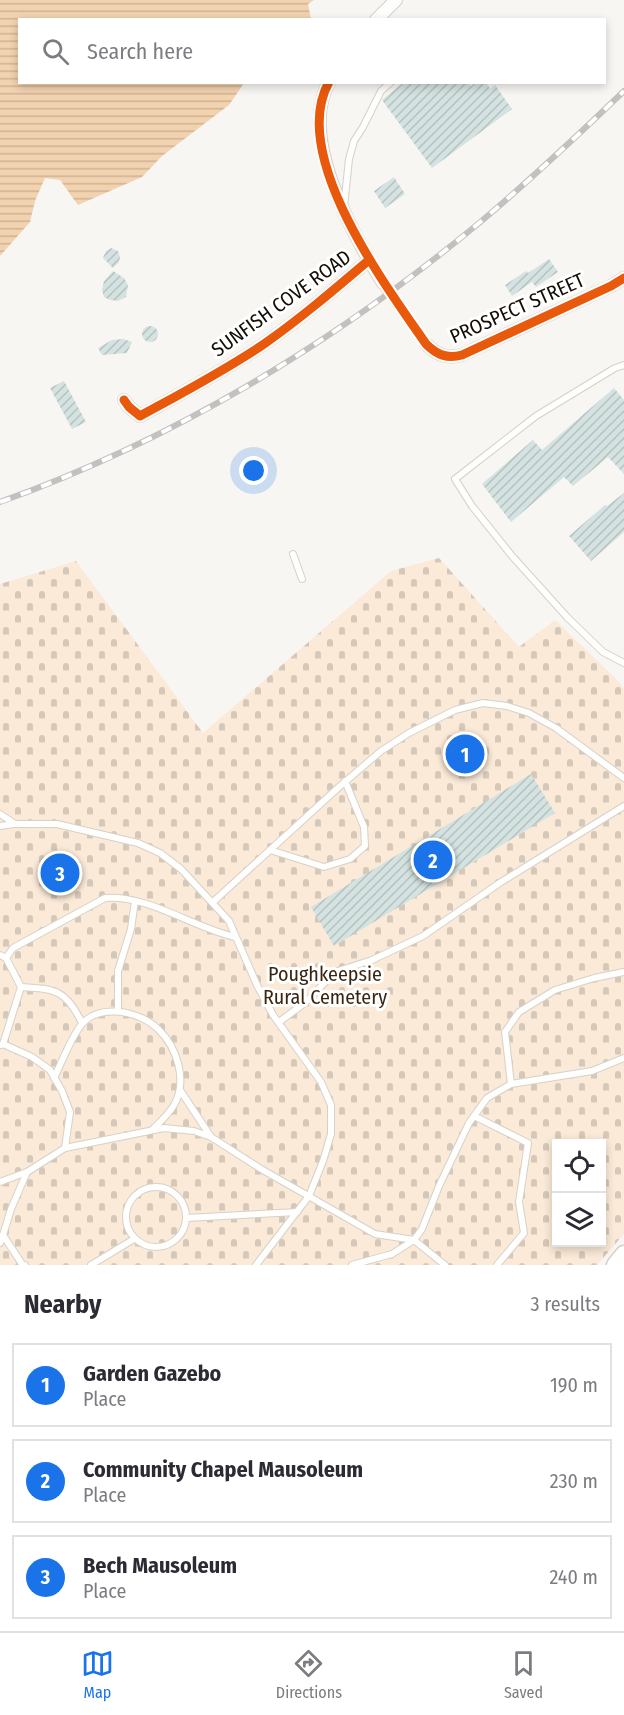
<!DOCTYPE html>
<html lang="en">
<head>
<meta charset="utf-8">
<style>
  :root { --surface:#fff; --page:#f2f2f3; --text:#2b2b33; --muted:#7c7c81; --line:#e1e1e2; --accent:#1a73e8 }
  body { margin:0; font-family:"Fira Sans Condensed",sans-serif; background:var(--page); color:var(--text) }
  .controls { position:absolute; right:18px; bottom:18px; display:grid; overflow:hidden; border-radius:0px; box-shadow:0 3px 9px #0003 }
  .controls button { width:54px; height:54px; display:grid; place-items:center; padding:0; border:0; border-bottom:2px solid var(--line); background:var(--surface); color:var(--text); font:30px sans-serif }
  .you { position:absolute; left:254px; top:471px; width:21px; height:21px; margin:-15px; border:4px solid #fff; border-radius:50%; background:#1a73e8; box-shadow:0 0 0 9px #1a73e833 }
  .badge { display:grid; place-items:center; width:39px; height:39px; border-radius:50%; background:var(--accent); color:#fff; font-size:20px; font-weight:700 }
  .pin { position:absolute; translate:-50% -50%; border:3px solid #fff; box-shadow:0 2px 6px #0006 }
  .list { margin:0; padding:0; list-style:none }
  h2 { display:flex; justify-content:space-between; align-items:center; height:78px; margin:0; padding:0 24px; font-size:26px }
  h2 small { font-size:20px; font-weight:400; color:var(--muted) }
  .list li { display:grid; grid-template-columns:39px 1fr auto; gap:18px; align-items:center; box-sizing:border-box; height:84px; margin:0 12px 12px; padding:0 12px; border:2px solid var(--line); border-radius:0px }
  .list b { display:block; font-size:22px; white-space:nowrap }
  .list p { margin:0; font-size:20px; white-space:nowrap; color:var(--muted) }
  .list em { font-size:20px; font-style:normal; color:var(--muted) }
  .icon { flex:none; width:33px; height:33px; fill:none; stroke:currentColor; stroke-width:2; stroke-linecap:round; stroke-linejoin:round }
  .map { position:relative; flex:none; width:624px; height:1265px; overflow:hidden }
  .search { position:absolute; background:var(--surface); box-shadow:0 3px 9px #0003; left:18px; right:18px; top:18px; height:66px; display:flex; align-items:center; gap:15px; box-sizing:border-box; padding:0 21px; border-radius:0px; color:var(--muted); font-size:22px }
  .sheet { height:366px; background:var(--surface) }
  nav { display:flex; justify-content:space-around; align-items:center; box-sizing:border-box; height:84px; border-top:2px solid var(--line); background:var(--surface); font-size:16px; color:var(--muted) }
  nav a { display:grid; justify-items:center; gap:3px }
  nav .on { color:var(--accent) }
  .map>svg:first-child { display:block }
</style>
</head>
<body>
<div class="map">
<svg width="624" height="1265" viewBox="0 0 624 1265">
  <defs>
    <pattern id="cemetery-stones" width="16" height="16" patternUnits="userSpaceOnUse" patternTransform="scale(1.5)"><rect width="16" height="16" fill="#fbead8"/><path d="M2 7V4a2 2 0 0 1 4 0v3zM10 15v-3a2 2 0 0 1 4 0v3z" fill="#d6c8b8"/></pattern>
    <pattern id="water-rules" width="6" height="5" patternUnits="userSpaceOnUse" patternTransform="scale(1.5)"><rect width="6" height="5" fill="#f2d2af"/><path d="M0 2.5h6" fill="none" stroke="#cfb395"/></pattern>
    <pattern id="building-hatch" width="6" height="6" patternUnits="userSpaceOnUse" patternTransform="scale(1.5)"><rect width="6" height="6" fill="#d4e3e1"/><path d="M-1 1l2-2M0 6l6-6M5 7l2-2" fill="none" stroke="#b5c2bf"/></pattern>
  </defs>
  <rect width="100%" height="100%" fill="#f8f6f3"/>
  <!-- cemetery -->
  <path fill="url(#cemetery-stones)" fill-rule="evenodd" d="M439 558 519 647 555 620 619 682 624 689V1234L597 1265H0V584L76 561 203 733 391 571ZM556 1144H602V1242H556Z"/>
  <!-- water -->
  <polygon fill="url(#water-rules)" points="0,0 314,0 308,4 311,19 20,20 20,82 244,83 229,105 162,156 142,177 78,205 60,180 45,178 35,201 30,222 0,256"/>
  <!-- building -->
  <g fill="url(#building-hatch)">
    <polygon points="404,82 468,82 471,86 476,82 486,82 490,89 495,85 512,109 432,168 382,100"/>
    <polygon points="394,177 405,194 385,208 374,191"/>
    <polygon points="111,248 118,251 120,257 119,262 113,268 103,258 106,251"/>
    <polygon points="549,259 558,272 536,287 532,282 512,296 505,285 526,271 528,273"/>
    <polygon points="113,271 124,278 128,285 126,297 118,301 110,300 104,297 102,290 104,281"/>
    <circle cx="150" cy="334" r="8"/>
    <polygon points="123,339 132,342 127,353 102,355 98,348 112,340"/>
    <polygon points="64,381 86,422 72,429 50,388"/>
    <polygon points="614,388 624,400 624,474 608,457 573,486 564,477 511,522 482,484 533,440 542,450"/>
    <polygon points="624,493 624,532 591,561 569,536 605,505 607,506"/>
    <circle cx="465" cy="754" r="8"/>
    <polygon points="531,774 555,813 334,946 311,907"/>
  </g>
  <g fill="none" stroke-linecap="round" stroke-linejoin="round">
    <!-- street-tunnel -->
    <polyline stroke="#d6d3cf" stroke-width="12" stroke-dasharray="12 6" stroke-linecap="butt" points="383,283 426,344"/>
    <!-- lane casing -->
    <g stroke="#d6d1ca" stroke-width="8">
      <g id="lane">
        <polyline points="344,207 349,159 354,141 363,127 381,91 391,82"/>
        <polyline points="624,365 615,368 536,416 455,479 472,506 512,556 567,617 603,652 624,663"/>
        <polyline points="293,554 302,579"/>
        <polyline points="0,814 15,824 57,824 138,843 160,853 181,869 229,921 257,985 273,1015 321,1082 331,1105 331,1134 323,1161 309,1196 256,1265"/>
        <polyline points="0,826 14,824"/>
        <polyline points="270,850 324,867 350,859 365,846 364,827 345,781"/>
        <polyline points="213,902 339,787 381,751 409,733 455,710 483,703 507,706 529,713 556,728 624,778"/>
        <polyline points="0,955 6,958 21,987 3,1044 1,1045"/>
        <path d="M6 958 13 948 105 898C146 894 194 928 235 937"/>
        <path d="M21 987C56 989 66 990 82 1023"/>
        <polyline points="118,1011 118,971 131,929 135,901"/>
        <polyline points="279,1022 306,1002 335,972 372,960 423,936 501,882 624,806"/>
        <polyline points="3,1044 32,1057 50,1070 62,1091 70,1112 65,1148"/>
        <path d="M54 1078C62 1062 71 1037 82 1024 100 1003 140 1011 158 1029 177 1047 188 1081 174 1105 169 1114 160 1122 153 1129"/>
        <polyline points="511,1084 505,1032 519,1012 555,990 594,978 624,972"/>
        <polyline points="180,1090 211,1137"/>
        <polyline points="474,1116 528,1143 519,1202 524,1233 497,1265"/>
        <polyline points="0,1182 27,1172 65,1148 164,1128 194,1131 211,1137 261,1169 375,1234 414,1240"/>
        <circle cx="156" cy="1217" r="30"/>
        <polyline points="186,1218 297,1212"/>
        <polyline points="3,1235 11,1209 27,1172"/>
        <polyline points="0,1243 3,1235 22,1264 25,1265"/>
        <polyline points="91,1265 134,1239"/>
        <polyline points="352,1265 392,1254 414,1240"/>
        <polyline points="445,1265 414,1240 422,1229 439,1186 469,1123 487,1098 511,1084 592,1071 624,1058"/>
      </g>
    </g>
    <!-- street casing -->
    <g stroke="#d6d1ca" stroke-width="14">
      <g id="street">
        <polyline points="376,20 396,0"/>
        <path d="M329 82C298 138 353 235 383 283"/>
        <path d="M426 344C437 355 447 359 462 355L611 286 624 278"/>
        <path d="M124 400 129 407 140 416C182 393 224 371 264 344 301 318 335 289 369 260"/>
      </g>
    </g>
    <!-- secondary casing -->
    <g stroke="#d6d1ca" stroke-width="19">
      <polyline id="secondary" points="615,1265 624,1254"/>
    </g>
    <!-- lane -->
    <use href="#lane" stroke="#fefefd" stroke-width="6"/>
    <!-- street -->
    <use href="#street" stroke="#fefefd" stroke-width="12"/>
    <!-- secondary -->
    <use href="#secondary" stroke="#fefefd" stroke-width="16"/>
    <!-- rail casing -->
    <g stroke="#c2c1c0" stroke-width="6">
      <path id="rail" d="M0 502C171 441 332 344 473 228 525 185 575 138 624 91"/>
    </g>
    <!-- rail -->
    <use href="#rail" stroke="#fff" stroke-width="4" stroke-dasharray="11" stroke-linecap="butt"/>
    <!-- cycleway casing -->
    <g stroke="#fff" stroke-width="13">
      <g id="cycleway">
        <path d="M329 82C288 155 386 286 426 344 437 355 447 359 462 355L611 286 624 278"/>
        <path d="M124 400 129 407 140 416C182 393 224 371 264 344 301 318 335 289 369 260"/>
      </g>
    </g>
    <!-- cycleway -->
    <use href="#cycleway" stroke="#e8590c" stroke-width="9"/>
  </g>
  <g text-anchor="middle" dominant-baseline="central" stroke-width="6" stroke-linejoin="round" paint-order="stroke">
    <!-- street labels -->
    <g font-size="20" fill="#150c04" stroke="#fff">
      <text transform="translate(281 303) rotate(-36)">SUNFISH COVE ROAD</text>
      <text transform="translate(517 308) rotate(-24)">PROSPECT STREET</text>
    </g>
    <!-- park labels -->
    <g font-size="20" fill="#392610" stroke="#fff">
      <text x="325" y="974">Poughkeepsie<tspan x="325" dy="23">Rural Cemetery</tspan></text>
    </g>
  </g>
</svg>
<div class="controls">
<button><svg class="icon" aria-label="locate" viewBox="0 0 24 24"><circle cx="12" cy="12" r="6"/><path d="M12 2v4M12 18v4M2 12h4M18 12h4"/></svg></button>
<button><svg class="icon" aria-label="layers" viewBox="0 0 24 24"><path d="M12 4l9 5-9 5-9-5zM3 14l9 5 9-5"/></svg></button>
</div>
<div class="you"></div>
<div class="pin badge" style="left:465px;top:754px">1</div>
<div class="pin badge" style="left:433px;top:860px">2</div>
<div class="pin badge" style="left:60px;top:873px">3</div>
<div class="search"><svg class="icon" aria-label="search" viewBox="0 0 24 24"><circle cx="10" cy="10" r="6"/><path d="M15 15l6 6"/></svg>Search here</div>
</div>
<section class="sheet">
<h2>Nearby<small>3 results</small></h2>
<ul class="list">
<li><span class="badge">1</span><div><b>Garden Gazebo</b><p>Place</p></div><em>190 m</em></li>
<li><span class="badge">2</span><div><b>Community Chapel Mausoleum</b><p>Place</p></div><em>230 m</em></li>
<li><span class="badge">3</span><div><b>Bech Mausoleum</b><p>Place</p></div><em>240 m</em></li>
</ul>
</section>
<nav>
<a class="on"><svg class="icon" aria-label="map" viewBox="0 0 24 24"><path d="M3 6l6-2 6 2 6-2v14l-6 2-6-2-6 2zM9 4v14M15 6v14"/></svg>Map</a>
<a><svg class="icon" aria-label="directions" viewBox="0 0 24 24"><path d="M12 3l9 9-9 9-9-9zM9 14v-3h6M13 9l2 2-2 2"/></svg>Directions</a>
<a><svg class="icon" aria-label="saved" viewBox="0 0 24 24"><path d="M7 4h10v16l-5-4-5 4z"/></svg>Saved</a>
</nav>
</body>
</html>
